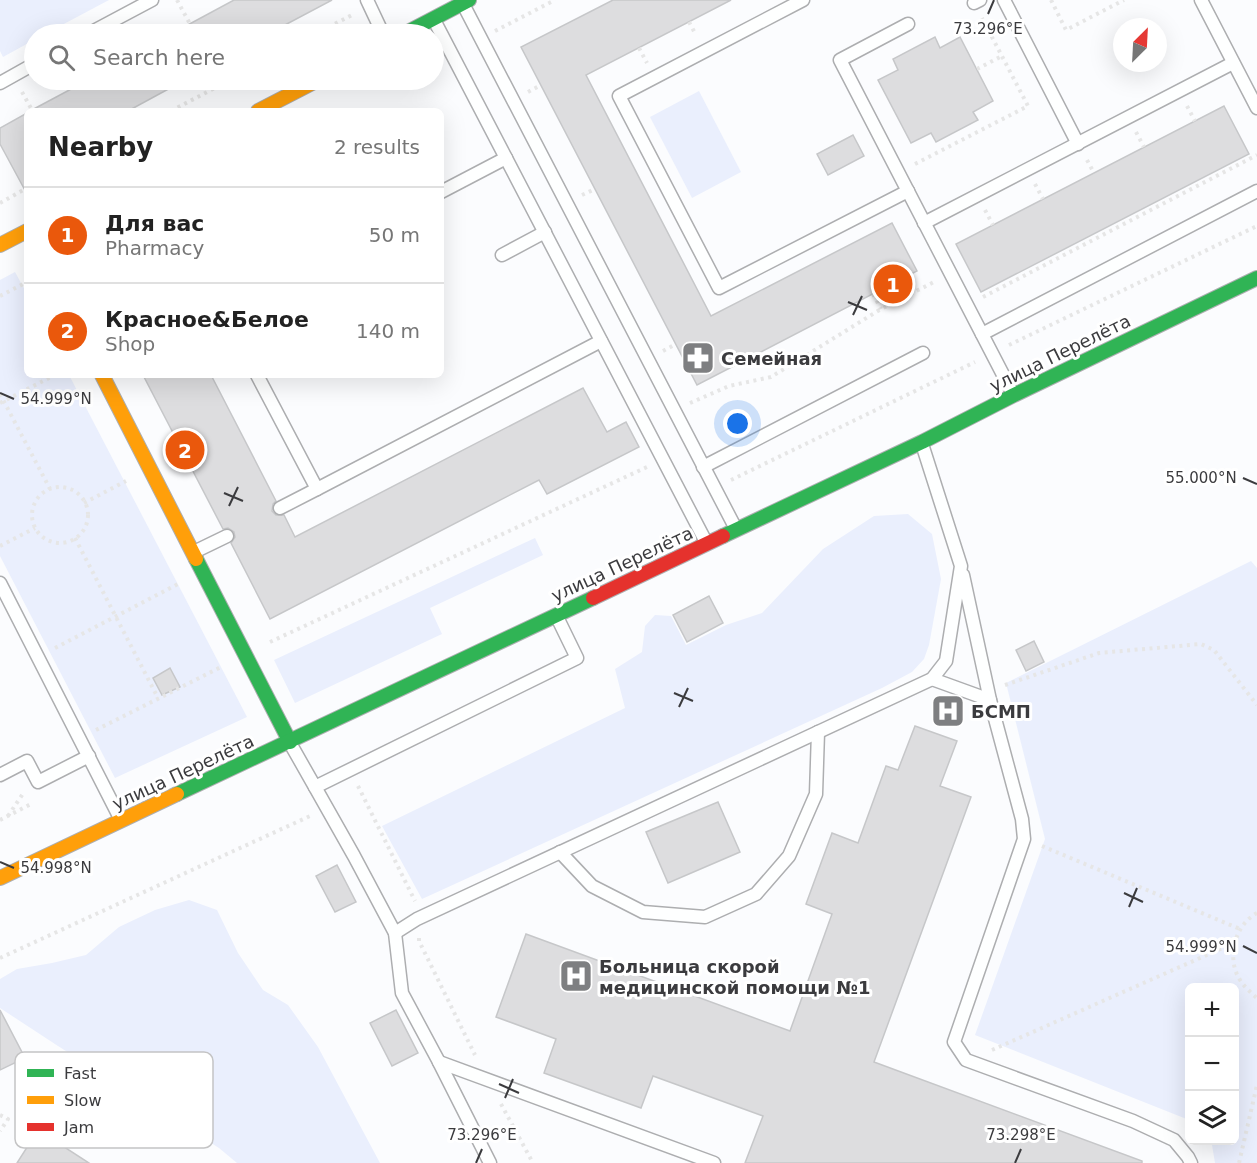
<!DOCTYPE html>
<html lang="en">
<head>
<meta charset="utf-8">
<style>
  :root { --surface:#fff; --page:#f2f2f2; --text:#222; --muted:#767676; --line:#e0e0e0; --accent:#ea580c }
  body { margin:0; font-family:"DejaVu Sans",sans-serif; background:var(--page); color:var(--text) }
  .controls { position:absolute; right:18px; bottom:18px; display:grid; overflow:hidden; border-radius:9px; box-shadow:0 6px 24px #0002 }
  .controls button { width:54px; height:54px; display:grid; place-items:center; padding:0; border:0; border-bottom:2px solid var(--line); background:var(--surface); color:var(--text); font:30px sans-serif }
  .compass { position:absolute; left:1113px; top:18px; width:54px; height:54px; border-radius:50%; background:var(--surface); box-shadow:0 6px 24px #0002; rotate:24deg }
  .you { position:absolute; left:738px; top:424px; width:21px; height:21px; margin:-15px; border:4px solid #fff; border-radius:50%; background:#1a73e8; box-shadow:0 0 0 9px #1a73e833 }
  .badge { display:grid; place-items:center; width:39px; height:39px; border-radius:50%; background:var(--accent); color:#fff; font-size:20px; font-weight:700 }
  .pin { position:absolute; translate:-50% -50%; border:3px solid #fff; box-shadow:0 2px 6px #0006 }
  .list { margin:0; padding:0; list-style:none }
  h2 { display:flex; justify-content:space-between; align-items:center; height:78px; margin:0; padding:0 24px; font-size:26px }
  h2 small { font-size:20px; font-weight:400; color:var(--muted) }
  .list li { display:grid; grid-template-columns:39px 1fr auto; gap:18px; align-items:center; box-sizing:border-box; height:96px; padding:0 24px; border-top:2px solid var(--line) }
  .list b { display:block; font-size:22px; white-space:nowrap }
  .list p { margin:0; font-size:20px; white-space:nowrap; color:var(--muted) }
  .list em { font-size:20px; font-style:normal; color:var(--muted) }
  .icon { flex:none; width:33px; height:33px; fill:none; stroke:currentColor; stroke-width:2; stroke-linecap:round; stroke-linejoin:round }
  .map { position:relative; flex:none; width:1257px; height:1163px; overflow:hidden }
  .search { position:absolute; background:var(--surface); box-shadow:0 6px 24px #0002; left:24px; top:24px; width:420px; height:66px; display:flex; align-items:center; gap:15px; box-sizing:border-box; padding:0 21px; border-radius:33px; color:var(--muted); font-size:22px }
  .panel { position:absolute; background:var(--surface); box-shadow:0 6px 24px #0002; left:24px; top:108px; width:420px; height:270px; border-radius:9px }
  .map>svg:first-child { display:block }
</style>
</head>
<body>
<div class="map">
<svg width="1257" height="1163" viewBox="0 0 1257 1163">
  <rect width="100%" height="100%" fill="#fbfcfe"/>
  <!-- green -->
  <g fill="#eaeffd">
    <polygon points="0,0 109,0 45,34 34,34 34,40 3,57 0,51"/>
    <polygon points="699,91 741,172 692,198 650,117"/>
    <polygon points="15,272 27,294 27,375 69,375 247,717 115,778 0,556 0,280"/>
    <polygon points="908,514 932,534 941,579 929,645 924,659 912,672 882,688 422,899 382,826 625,708 615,669 642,652 645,626 655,615 671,616 686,645 726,625 762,613 823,549 874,516"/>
    <polygon points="535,538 543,555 430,608 442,634 295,703 274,660"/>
    <polygon points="1251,561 1257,568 1257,1163 1215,1163 1212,1145 1208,1141 1234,1140 1234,988 1190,988 1189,1120 975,1035 1045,839 1006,683"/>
    <polygon points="189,900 217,910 238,953 263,990 288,1005 318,1047 380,1163 237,1163 219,1148 58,1046 0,1008 0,979 17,969 52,963 86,955 119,927 155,910"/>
  </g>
  <!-- building -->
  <g fill="#dddddf" stroke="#c6c7c9" stroke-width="1.5">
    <polygon points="234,0 332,0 268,34 171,34"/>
    <polygon points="613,0 731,0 586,75 711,316 892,223 917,271 697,385 521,47"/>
    <polygon points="935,37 940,48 960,37 993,101 973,112 978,120 936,142 931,133 911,143 878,80 898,70 893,59"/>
    <polygon points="88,80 185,80 128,111 30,111"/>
    <polygon points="1224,106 1249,154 981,292 956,244"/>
    <polygon points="27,113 27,194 0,144 0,128"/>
    <polygon points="853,135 864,156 828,175 817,154"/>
    <polygon points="143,375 211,375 276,501 273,504 272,511 276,515 284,515 295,537 583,388 607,432 626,422 639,447 547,494 539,480 270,619 231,543 235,537 234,532 228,528 223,529"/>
    <polygon points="709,596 723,623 687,642 673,615"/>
    <polygon points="1034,641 1044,662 1026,671 1016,650"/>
    <polygon points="170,668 180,687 162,695 153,678"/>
    <polygon points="915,726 957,741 940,786 971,797 874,1062 1142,1161 1142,1163 745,1163 763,1116 653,1076 641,1108 544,1073 556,1039 496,1017 526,934 790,1031 832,914 806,904 832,833 858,843 886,766 898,770"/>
    <polygon points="718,802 740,852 668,883 646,832"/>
    <polygon points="337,865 356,902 335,912 316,876"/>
    <polygon points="0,1010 25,1058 0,1070"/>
    <polygon points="396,1010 418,1053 392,1066 370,1023"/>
    <polygon points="38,1130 89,1163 17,1163"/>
  </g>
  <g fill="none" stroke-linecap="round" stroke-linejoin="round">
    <!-- lane casing -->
    <g stroke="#adaeb0" stroke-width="15">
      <g id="lane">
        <polyline points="367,0 383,34"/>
        <polyline points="803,0 619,96 719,288 908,191"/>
        <polyline points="1004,0 1078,144"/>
        <polyline points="1201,0 1257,108"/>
        <polyline points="974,3 980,0"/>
        <polyline points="463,4 736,529"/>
        <polyline points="434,20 706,542"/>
        <polyline points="908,24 840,60 1013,394"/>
        <polyline points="88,34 152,0"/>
        <polyline points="0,83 34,64"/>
        <polyline points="441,192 506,158"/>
        <polyline points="924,223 1233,63"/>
        <polyline points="502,255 545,232"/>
        <polyline points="982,334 1257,191"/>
        <polyline points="257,375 317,489 601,341"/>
        <polyline points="703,467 923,353"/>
        <polyline points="280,508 317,489"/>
        <polyline points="194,552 227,536"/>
        <polyline points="963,575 990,700"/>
        <polyline points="0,583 121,820"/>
        <polyline points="932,679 990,700 1022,819 1024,839 954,1042 966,1060 1133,1121 1174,1140 1188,1157 1191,1163"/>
        <polyline points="290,743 315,787 577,658 557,617"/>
        <polyline points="0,775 27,761 38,782 89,756"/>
        <polyline points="315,787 354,856 395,933 402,993 439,1062 490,1163"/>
        <polyline points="560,852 592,886 643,912 705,917 756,894 789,856 816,794 818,732"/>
        <polyline points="395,933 417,919 932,679 946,661 961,566 922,444"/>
        <polyline points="439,1062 714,1163"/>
      </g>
    </g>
    <!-- fast casing -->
    <g stroke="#adaeb0" stroke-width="16">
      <g id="fast">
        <polyline points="404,34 469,0"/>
        <polyline points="723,536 922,442 1014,395 1257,278"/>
        <polyline points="196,559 290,742"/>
        <polyline points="177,794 593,598"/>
      </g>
    </g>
    <!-- slow casing -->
    <g stroke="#adaeb0" stroke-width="16">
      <g id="slow">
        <polyline points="258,111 318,80"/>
        <polyline points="0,245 27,231"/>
        <polyline points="102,375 196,559"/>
        <polyline points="0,878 177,794"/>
      </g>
    </g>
    <!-- jam casing -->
    <g stroke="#adaeb0" stroke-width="16">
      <polyline id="jam" points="593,598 723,536"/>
    </g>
    <!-- path -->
    <g stroke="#e6e6e6" stroke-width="4" stroke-dasharray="3 4.5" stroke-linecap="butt">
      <polyline points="177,0 190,24"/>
      <polyline points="1051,0 1066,30 1124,0"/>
      <polyline points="689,22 696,35"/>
      <polyline points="495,31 555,0"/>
      <polyline points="315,34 354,14"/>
      <polyline points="639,48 647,63"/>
      <polyline points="977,69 1002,56"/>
      <polyline points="22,92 32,110"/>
      <polyline points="528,92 541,85"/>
      <polyline points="1187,106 1195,121"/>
      <polyline points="171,111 230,80"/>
      <polyline points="1136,132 1144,147"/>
      <polyline points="1087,160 1094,173"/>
      <polyline points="915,164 1028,106 982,18"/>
      <polyline points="1035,184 1043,199"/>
      <polyline points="582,195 595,189"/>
      <polyline points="0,203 27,188"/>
      <polyline points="985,210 993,225"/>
      <polyline points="893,284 901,299"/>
      <polyline points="873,294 881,309"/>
      <polyline points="0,296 27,282"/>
      <polyline points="983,297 1257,155"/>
      <polyline points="1009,345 1257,226"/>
      <polyline points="663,351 676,344"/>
      <polyline points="0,394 50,489"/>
      <polyline points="0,403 55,375"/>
      <polyline points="690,403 729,386 771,377 881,309 934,282"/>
      <polyline points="731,480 975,362"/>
      <circle cx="60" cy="515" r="28"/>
      <polyline points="84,503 126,481"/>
      <polyline points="75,538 158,698"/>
      <polyline points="0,546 35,528"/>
      <polyline points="270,642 647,467"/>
      <polyline points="55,648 178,584"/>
      <polyline points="1005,685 1099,653 1201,644 1214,650 1257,705"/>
      <polyline points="96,730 221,667"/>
      <polyline points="358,786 415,901"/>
      <polyline points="8,816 24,792"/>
      <polyline points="0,820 31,804"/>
      <polyline points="1042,846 1240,929"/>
      <path d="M1257 913C1233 926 1225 963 1243 984 1247 989 1252 994 1257 998"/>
      <polyline points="419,938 419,941 475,1055"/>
      <polyline points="0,958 310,816"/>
      <polyline points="992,1050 1234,943"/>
      <polyline points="501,1104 533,1163"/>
      <polyline points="0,1115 8,1119 0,1131"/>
      <polyline points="1239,1163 1257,1085"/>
    </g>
    <!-- lane -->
    <use href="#lane" stroke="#feffff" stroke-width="12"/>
    <!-- fast -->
    <use href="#fast" stroke="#30b455" stroke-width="14"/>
    <!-- slow -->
    <use href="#slow" stroke="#ff9f0a" stroke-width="14"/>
    <!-- jam -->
    <use href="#jam" stroke="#e5322d" stroke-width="14"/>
  </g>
  <!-- ticks -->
  <path fill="none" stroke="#3b3b3e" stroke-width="2" d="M988 14 994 0M848 302 867 310M853 315 862 296M0 393 14 399M1243 478 1257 484M224 493 243 501M229 506 238 487M674 693 693 701M679 707 688 688M0 862 14 868M1124 893 1143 902M1129 907 1137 888M1243 946 1257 953M499 1084 519 1093M505 1098 513 1079M476 1163 482 1149M1015 1163 1021 1149"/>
  <!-- icons -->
  <defs>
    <g id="pharmacy-square" transform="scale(1.725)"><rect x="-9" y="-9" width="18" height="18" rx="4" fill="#7e7f81" stroke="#fff"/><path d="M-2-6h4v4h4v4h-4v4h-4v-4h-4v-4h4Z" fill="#fff"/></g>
    <g id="hospital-square" transform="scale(1.725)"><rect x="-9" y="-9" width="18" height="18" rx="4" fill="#7e7f81" stroke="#fff"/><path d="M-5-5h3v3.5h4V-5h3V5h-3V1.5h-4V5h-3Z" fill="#fff"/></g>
  </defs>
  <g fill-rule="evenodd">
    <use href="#pharmacy-square" x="698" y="358"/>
    <use href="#hospital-square" x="948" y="711"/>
    <use href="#hospital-square" x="576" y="976"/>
  </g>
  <g text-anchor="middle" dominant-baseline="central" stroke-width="6" stroke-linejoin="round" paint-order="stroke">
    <!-- street labels -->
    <g font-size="18" fill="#3b3b3e" stroke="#fff">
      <text transform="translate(1060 353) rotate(-26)">улица Перелёта</text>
      <text transform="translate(622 564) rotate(-25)">улица Перелёта</text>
      <text transform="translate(183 772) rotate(-25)">улица Перелёта</text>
    </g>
    <!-- poi labels -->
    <g font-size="18" font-weight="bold" fill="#3b3b3e" stroke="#fff" text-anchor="start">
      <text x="721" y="358">Семейная</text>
      <text x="971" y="711">БСМП</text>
      <text x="599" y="966">Больница скорой<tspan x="599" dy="21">медицинской помощи №1</tspan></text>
    </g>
  </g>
  <!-- legend -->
  <rect x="15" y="1052" width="198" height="96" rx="9" fill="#fff" stroke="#c4c4c5" stroke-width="1.5"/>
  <rect x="27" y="1069" width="27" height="8" fill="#30b455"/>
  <rect x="27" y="1096" width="27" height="8" fill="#ff9f0a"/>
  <rect x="27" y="1123" width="27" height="8" fill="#e5322d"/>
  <g font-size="16" fill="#3b3b3e">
    <text x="64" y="1079">Fast</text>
    <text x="64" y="1106">Slow</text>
    <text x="64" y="1133">Jam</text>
  </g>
  <g font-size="15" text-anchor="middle" fill="#3b3b3e" stroke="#fff" stroke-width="6" stroke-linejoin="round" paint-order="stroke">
    <text x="988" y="34">73.296°E</text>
    <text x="56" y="404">54.999°N</text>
    <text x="1201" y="483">55.000°N</text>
    <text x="56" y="873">54.998°N</text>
    <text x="1201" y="952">54.999°N</text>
    <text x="482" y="1140">73.296°E</text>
    <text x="1021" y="1140">73.298°E</text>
  </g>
</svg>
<div class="controls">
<button>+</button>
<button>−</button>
<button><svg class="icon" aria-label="layers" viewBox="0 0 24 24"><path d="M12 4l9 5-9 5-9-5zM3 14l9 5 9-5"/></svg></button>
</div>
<svg class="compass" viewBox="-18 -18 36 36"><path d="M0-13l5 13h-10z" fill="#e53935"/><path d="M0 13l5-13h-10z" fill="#767676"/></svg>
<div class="you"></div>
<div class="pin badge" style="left:893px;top:284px">1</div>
<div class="pin badge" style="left:185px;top:450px">2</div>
<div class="search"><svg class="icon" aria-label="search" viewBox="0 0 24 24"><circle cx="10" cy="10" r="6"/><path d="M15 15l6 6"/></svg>Search here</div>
<section class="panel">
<h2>Nearby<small>2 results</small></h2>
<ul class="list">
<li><span class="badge">1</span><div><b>Для вас</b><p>Pharmacy</p></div><em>50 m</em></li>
<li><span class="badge">2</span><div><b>Красное&amp;Белое</b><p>Shop</p></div><em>140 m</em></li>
</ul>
</section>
</div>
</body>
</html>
